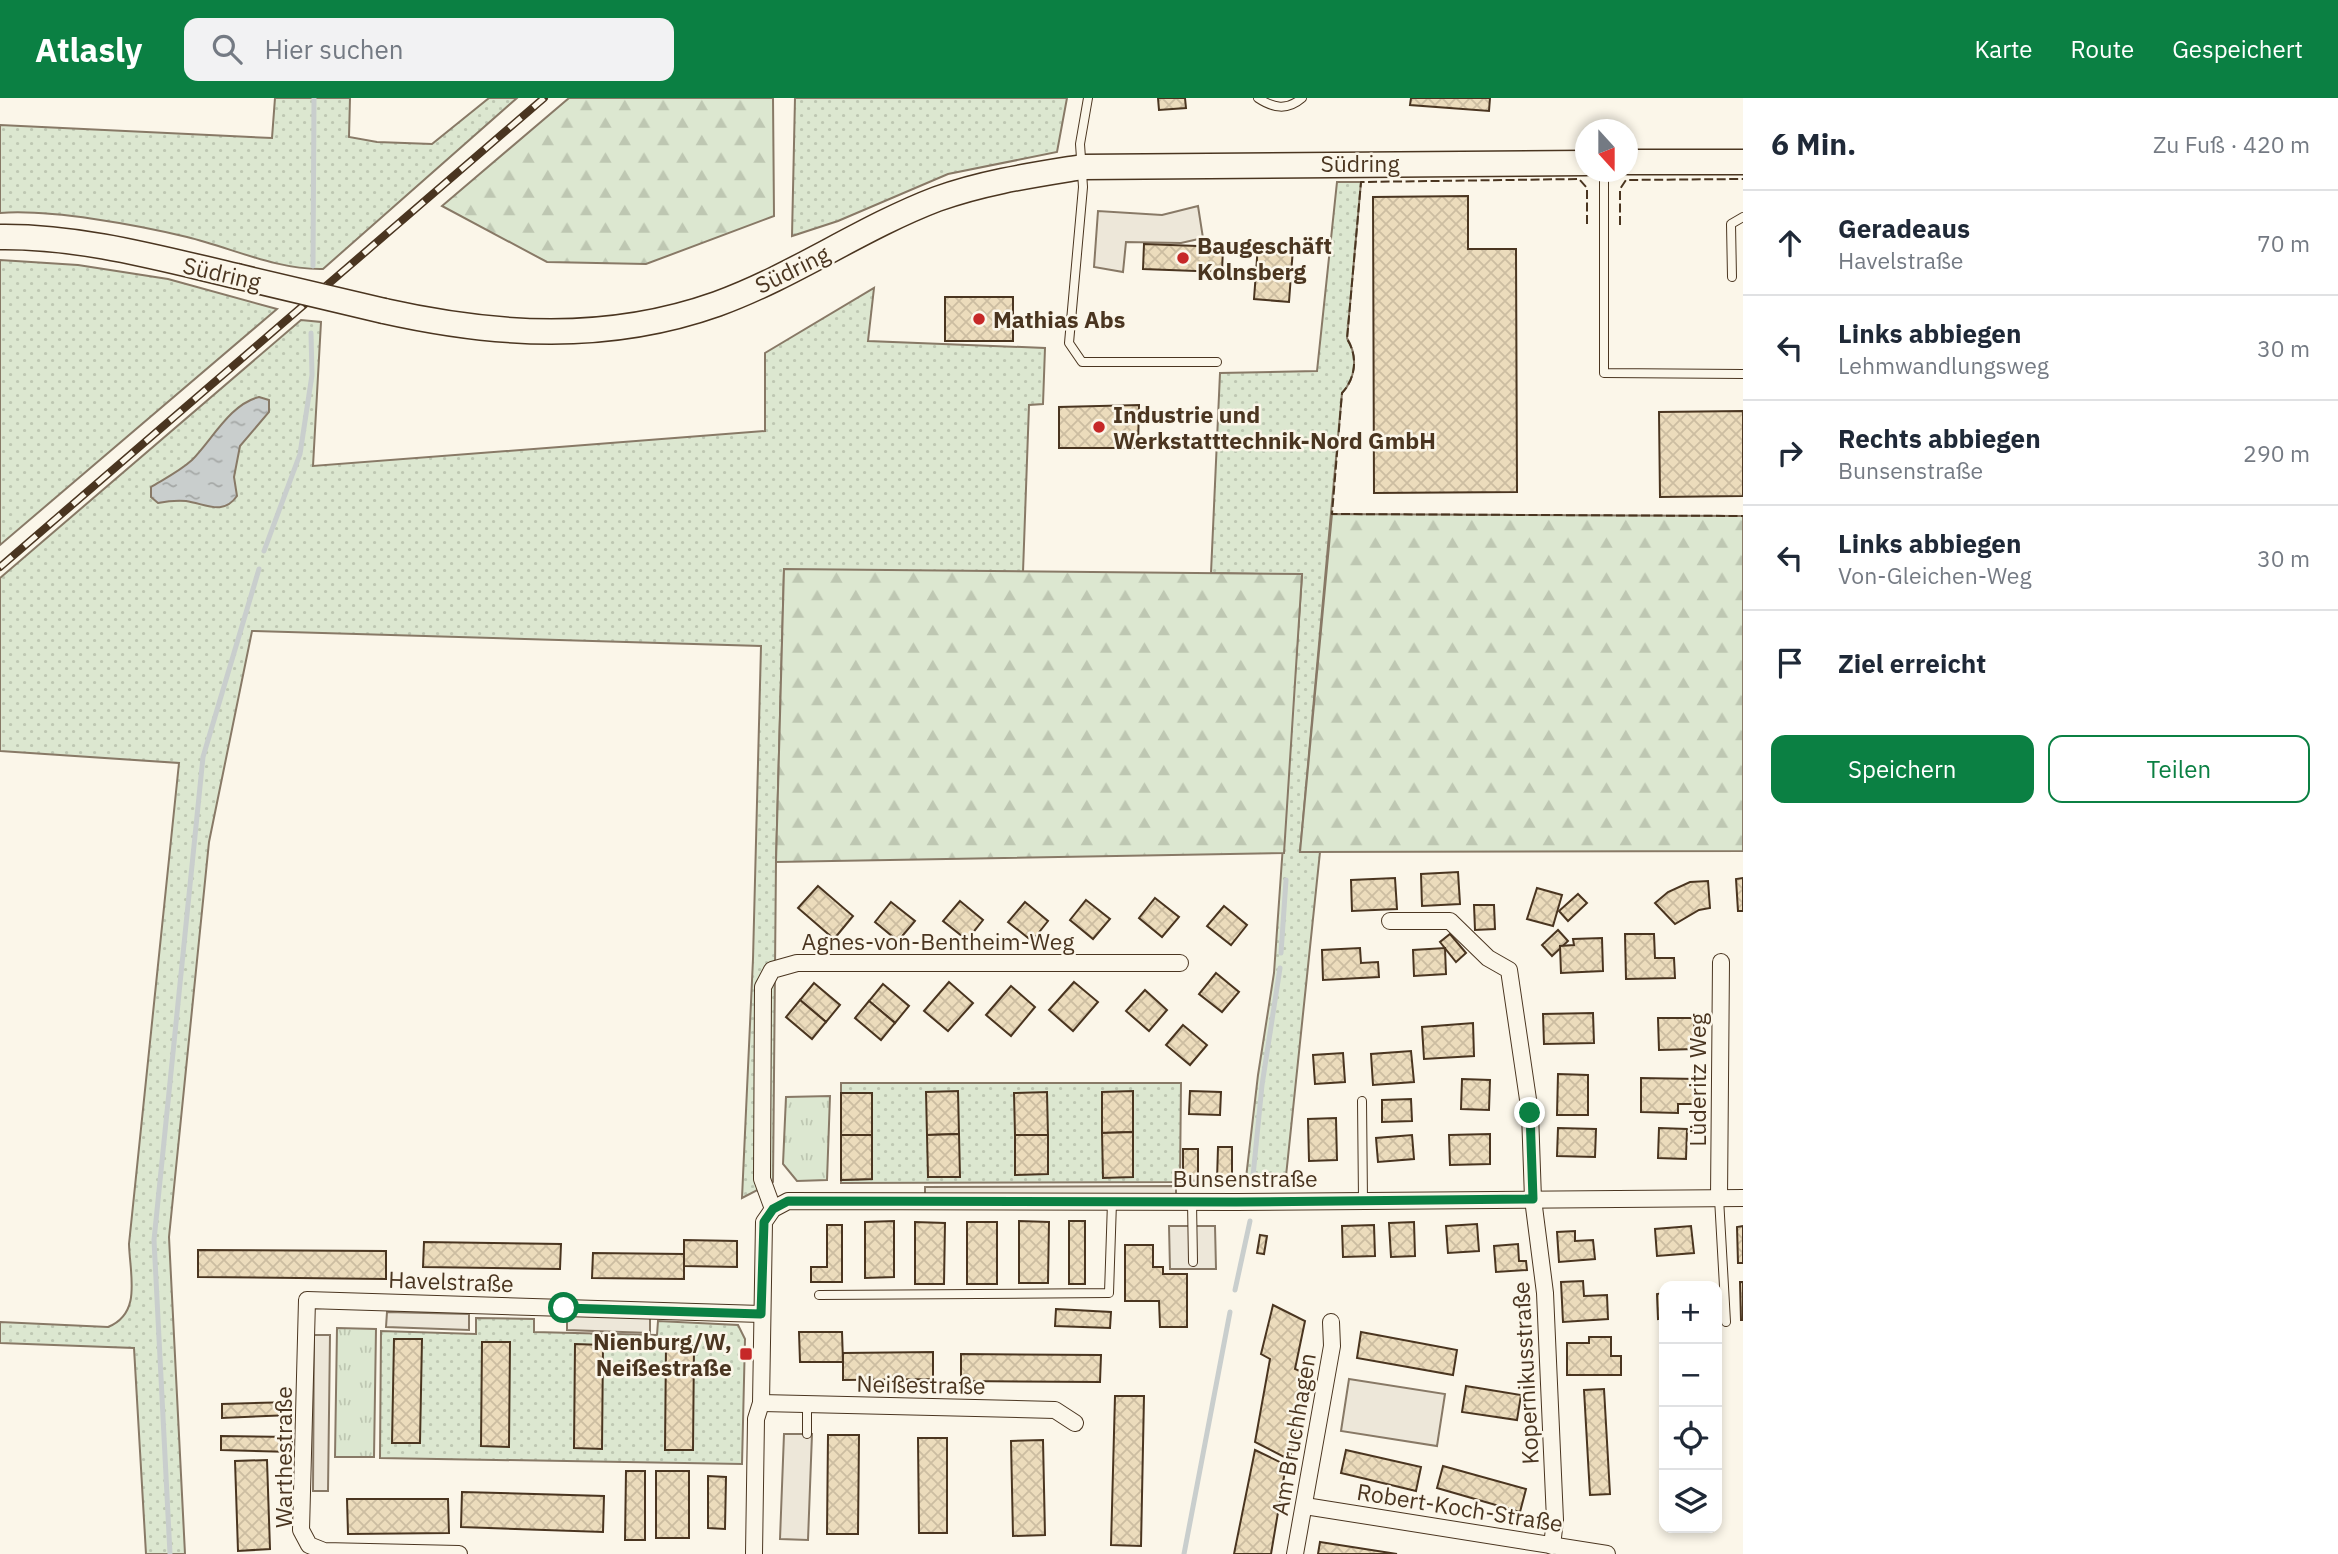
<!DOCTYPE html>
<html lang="de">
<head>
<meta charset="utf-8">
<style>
  :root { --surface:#fff; --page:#f2f2f3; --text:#1f2937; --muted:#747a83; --line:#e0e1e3; --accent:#0b8043 }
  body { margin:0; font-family:"IBM Plex Sans",sans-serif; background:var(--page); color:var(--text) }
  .controls { position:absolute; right:21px; bottom:21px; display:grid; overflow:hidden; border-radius:14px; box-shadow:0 4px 10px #0003 }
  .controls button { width:63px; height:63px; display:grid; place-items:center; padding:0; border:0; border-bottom:2px solid var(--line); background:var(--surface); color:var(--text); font:35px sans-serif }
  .compass { position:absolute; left:1575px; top:21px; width:63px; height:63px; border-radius:50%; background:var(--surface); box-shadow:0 4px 10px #0003; rotate:159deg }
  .stop { position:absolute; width:21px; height:21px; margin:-16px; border:5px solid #0b8043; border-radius:50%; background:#fff }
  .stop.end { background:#0b8043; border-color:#fff; box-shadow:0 2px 7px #0008 }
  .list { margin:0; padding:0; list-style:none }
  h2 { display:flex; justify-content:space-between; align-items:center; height:91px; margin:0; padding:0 28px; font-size:30px }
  h2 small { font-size:23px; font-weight:400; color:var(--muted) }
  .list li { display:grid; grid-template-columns:46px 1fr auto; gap:21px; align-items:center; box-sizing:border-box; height:105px; padding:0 28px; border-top:2px solid var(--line) }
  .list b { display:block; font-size:26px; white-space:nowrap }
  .list p { margin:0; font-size:23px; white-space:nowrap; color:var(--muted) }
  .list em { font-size:23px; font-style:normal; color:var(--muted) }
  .actions { display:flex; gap:14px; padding:21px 28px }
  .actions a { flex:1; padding:16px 0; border:2px solid var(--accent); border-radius:14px; text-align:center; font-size:24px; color:var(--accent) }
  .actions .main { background:var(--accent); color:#fff }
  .icon { flex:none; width:38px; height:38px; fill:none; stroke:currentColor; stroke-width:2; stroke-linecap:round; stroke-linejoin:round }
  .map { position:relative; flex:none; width:1743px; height:1456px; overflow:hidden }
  header { display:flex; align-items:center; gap:42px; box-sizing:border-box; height:98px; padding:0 35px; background:var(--accent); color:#fff }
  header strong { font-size:33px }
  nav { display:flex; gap:38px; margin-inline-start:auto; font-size:24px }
  .search { width:490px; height:63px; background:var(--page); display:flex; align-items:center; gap:18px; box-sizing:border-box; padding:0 24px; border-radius:14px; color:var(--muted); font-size:26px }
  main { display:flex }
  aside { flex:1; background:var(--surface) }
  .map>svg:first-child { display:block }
</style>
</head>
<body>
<header>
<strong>Atlasly</strong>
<div class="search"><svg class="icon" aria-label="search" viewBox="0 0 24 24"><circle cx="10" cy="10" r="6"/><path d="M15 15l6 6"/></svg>Hier suchen</div>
<nav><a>Karte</a><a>Route</a><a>Gespeichert</a></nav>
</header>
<main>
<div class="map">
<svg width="1743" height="1456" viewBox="0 0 1743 1456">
  <defs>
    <pattern id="grass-dots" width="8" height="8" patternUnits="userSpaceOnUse" patternTransform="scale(1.75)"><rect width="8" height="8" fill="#dce7d0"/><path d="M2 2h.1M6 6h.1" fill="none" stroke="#bec7b2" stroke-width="1.8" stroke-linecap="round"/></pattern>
    <pattern id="forest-firs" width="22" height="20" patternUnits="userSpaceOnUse" patternTransform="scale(1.75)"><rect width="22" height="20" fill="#dce7d0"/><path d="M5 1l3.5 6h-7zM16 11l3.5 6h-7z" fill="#bec7b2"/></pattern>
    <pattern id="park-tufts" width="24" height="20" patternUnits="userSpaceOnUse" patternTransform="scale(1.75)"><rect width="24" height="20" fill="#dce7d0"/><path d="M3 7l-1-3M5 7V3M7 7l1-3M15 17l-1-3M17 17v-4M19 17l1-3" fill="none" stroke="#bec7b2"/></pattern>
    <pattern id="water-ripples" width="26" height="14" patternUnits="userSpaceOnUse" patternTransform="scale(1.75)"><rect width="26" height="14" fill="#c9cecd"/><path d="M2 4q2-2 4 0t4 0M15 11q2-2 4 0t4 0" fill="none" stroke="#a5a8a6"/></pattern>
    <pattern id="building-cross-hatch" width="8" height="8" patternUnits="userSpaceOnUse" patternTransform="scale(1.75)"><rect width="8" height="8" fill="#ecdcbc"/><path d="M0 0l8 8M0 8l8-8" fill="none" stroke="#ccbda1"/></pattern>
  </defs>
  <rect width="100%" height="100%" fill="#fbf6e9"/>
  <!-- grass -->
  <g fill="url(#grass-dots)" stroke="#887966" stroke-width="2">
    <path d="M275 0H350L349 39 377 44 432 46 489 0H517L323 171C277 172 232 150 187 139 137 127 51 111 0 115V27L272 40Z"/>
    <polygon points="795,0 1067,0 1057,54 948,76 838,123 792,138"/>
    <path d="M1337 84H1361L1347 240C1358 258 1356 280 1342 295L1300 754H1320L1286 1078 1246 1080 1258 977 1274 875 1302 477 1211 475 1220 275 1317 273Z"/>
    <polygon points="0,162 78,167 168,181 277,211 0,447"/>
    <path d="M874 190 868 243 1045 250 1043 306 1029 307 1023 474 784 472 776 764 773 1084 742 1100 753 861 761 548 252 533 209 744 169 1139 185 1456H146L134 1250 0 1245V1224L108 1229C142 1215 130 1178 129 1146L179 665 0 653V480L301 222 321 224 313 368 765 333V255Z"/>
    <polygon points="841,985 1181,985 1180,1084 841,1085 841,1082 872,1081 872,996 841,995"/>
    <polygon points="476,1220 534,1221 534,1234 657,1237 658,1223 738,1227 745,1241 742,1366 380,1360 381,1233 476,1236"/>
  </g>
  <!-- forest -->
  <g fill="url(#forest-firs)" stroke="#887966" stroke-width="2">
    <polygon points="569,0 773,0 774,118 646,166 547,164 442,108"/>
    <polygon points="1332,416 1743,418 1743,753 1300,754"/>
    <polygon points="784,471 1302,476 1284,755 776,764"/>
  </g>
  <!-- park -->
  <g fill="url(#park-tufts)" stroke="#887966" stroke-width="2">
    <polygon points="830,998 827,1082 797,1083 783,1066 786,999"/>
    <polygon points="337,1230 376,1231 374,1359 335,1359"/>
  </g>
  <!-- parking -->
  <g fill="#ede7d9" stroke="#887966" stroke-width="2">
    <polygon points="1198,108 1203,140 1181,145 1126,144 1123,174 1094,169 1098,113 1162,117"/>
    <polygon points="1176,1088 1176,1096 925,1096 925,1089"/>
    <polygon points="1169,1128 1215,1128 1216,1171 1170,1171"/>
    <polygon points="387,1214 469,1216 469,1232 386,1229"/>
    <polygon points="567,1216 650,1219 650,1235 567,1232"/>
    <polygon points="314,1237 330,1237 328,1393 313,1393"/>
    <polygon points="1349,1281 1445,1296 1437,1348 1341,1333"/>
    <polygon points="784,1336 812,1336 808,1442 780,1441"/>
  </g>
  <!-- water -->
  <path fill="url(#water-ripples)" stroke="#887966" stroke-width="2" d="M259 299 269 302V314L240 348 234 379 237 398C223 418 206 406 186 403 176 402 168 403 158 405L151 399V389C164 381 180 373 192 362 212 342 230 306 259 299Z"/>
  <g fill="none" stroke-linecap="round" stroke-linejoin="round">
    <!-- stream -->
    <g stroke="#c9cecd" stroke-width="5">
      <polyline points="313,168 314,0"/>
      <polyline points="264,453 300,356 312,277 311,235"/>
      <polyline points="1281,855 1286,782"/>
      <polyline points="1253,1078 1262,987 1280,870"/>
      <polyline points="1235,1192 1250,1123"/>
      <polyline points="170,1456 154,1142 203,659 259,471"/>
      <polyline points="1184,1456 1230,1214"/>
    </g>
  </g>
  <!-- building -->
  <g fill="url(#building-cross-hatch)" stroke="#4a3520" stroke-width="2">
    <polygon points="1158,0 1185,0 1186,10 1159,12"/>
    <polygon points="1411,0 1490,0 1489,13 1410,7"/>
    <polygon points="1468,98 1468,151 1516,151 1517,394 1374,395 1373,99"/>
    <polygon points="1144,146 1223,149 1222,174 1143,171"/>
    <polygon points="1258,147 1293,150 1289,204 1254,201"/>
    <rect x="945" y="199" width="68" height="44"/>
    <polygon points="1139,307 1138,350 1059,350 1059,309"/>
    <polygon points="1743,313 1743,398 1660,399 1659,314"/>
    <polygon points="1458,774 1460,806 1422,808 1421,776"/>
    <polygon points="1395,780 1397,811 1352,813 1351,782"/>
    <polygon points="1743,780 1743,813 1738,813 1736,781"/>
    <polygon points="1708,783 1710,810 1699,812 1675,826 1655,805 1668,794 1690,784"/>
    <polygon points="818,788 853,818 834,841 798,810"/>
    <polygon points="1537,790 1562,797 1553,828 1527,821"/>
    <polygon points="1578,796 1587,805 1568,823 1559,813"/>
    <polygon points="1155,800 1179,819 1162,839 1139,820"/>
    <polygon points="1086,802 1110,821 1093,841 1070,822"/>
    <polygon points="960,803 983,822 967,842 943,823"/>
    <polygon points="891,804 915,823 898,843 875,824"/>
    <polygon points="1025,804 1048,823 1032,843 1008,824"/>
    <polygon points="1474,807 1494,807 1495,831 1475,832"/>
    <polygon points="1224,808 1247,827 1231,847 1207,828"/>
    <polygon points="1558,832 1568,843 1552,858 1542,847"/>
    <polygon points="1450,836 1466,855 1456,864 1440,844"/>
    <polygon points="1625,836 1654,836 1655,860 1674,860 1675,880 1626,881"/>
    <polygon points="1602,840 1603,873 1561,875 1560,848 1574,847 1573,841"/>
    <polygon points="1360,850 1361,865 1378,864 1379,879 1323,882 1322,852"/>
    <polygon points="1445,850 1446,876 1414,878 1413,852"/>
    <polygon points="1216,875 1239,894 1222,914 1199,896"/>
    <polygon points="949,884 973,905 948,933 924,913"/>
    <polygon points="1074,884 1098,904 1073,933 1049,912"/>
    <polygon points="814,885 840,907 826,924 800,902"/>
    <polygon points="883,886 909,908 895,925 869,903"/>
    <polygon points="1011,888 1035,909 1011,938 986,917"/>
    <polygon points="1145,892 1167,912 1149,933 1126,913"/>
    <polygon points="800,902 826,924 812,941 786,919"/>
    <polygon points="869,903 895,925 881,942 855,920"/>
    <polygon points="1593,915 1594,945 1544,946 1543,916"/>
    <polygon points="1658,920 1694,920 1695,951 1659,952"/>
    <polygon points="1473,925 1474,958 1424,961 1422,929"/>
    <polygon points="1183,927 1207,947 1190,967 1166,947"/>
    <polygon points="1411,953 1414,984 1373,987 1371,956"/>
    <polygon points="1343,955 1345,984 1315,986 1313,957"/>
    <polygon points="1558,976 1588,977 1588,1017 1557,1017"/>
    <polygon points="1641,980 1697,981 1697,1006 1678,1006 1678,1015 1641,1014"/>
    <polygon points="1462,981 1490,982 1489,1012 1461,1011"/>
    <polygon points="958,993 959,1036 927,1037 926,994"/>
    <polygon points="1133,993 1133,1034 1102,1035 1102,994"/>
    <polygon points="1190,993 1221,994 1220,1017 1189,1016"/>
    <polygon points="1047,994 1048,1037 1015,1037 1014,995"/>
    <rect x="841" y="995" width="31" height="42"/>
    <polygon points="1411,1001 1412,1023 1382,1024 1382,1002"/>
    <polygon points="1336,1020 1337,1062 1309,1063 1308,1021"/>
    <polygon points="1558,1030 1596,1031 1595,1059 1557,1058"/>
    <polygon points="1659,1030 1687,1031 1686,1061 1658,1060"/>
    <polygon points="1133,1034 1133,1079 1103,1080 1102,1035"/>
    <polygon points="959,1036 960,1079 928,1079 927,1037"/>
    <polygon points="1490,1036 1490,1066 1450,1067 1449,1037"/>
    <polygon points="841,1037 872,1037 872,1081 841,1082"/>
    <polygon points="1015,1037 1048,1037 1048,1076 1015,1077"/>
    <polygon points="1412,1037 1414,1061 1378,1064 1376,1040"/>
    <polygon points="1218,1049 1232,1049 1232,1082 1217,1082"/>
    <polygon points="1183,1051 1198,1051 1198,1083 1183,1082"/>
    <polygon points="894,1123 894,1179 865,1180 865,1124"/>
    <polygon points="1019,1123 1049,1124 1048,1185 1019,1185"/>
    <rect x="1069" y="1123" width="16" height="63"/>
    <polygon points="915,1124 945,1125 944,1186 915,1186"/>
    <rect x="967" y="1124" width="30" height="62"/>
    <polygon points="1414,1124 1415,1158 1391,1159 1389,1125"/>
    <polygon points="1477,1126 1479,1153 1448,1155 1446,1128"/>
    <polygon points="827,1127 842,1127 842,1184 811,1184 811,1169 827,1169"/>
    <polygon points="1374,1127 1375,1158 1343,1159 1342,1128"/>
    <polygon points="1691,1128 1694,1155 1657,1158 1655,1131"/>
    <polygon points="1743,1128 1743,1165 1738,1165 1737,1129"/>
    <polygon points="1575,1133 1575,1143 1593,1142 1595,1161 1559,1164 1557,1134"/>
    <polygon points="1260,1137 1267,1138 1264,1156 1257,1155"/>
    <polygon points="684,1142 737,1143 737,1169 684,1168"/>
    <polygon points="424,1144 561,1146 560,1171 423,1169"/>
    <polygon points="1518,1146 1519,1163 1526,1163 1527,1172 1496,1174 1494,1148"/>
    <polygon points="1125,1147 1153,1147 1153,1169 1163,1169 1163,1176 1187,1176 1187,1229 1160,1229 1159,1203 1125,1203"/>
    <polygon points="198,1152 386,1153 386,1181 198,1179"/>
    <polygon points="593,1155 684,1156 684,1181 592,1180"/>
    <polygon points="1583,1183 1584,1198 1607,1197 1608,1221 1563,1224 1561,1184"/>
    <polygon points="1740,1184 1743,1184 1743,1222 1741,1222"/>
    <polygon points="1664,1195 1664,1220 1658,1221 1657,1196"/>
    <polygon points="1273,1207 1305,1223 1295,1271 1306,1276 1290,1362 1255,1344 1270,1261 1261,1256"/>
    <polygon points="1056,1211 1111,1214 1110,1230 1055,1228"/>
    <polygon points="799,1234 842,1234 843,1264 800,1264"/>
    <polygon points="1361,1234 1457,1252 1453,1277 1357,1260"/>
    <polygon points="1589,1239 1611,1239 1611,1258 1621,1258 1621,1277 1567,1277 1567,1245 1589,1245"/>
    <polygon points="394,1241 422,1241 420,1345 392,1345"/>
    <polygon points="482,1244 510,1244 509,1349 481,1348"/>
    <polygon points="575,1246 603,1247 602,1351 574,1350"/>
    <polygon points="666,1247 694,1248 693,1352 665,1352"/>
    <polygon points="933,1254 933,1281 843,1282 843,1255"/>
    <polygon points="961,1256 1101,1257 1100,1284 961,1283"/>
    <polygon points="1466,1288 1521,1297 1517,1322 1462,1314"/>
    <polygon points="1604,1291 1610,1396 1590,1397 1584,1292"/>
    <polygon points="1115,1298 1144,1298 1141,1448 1111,1447"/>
    <polygon points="291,1304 291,1317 222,1320 222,1306"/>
    <polygon points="828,1337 859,1337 858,1436 827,1436"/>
    <polygon points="221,1338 292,1339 292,1354 221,1352"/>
    <polygon points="918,1340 947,1340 947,1435 919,1435"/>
    <polygon points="1043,1342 1045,1437 1013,1438 1011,1343"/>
    <polygon points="1255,1352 1286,1367 1271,1456 1234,1456"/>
    <polygon points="1346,1352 1421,1369 1416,1393 1341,1375"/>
    <polygon points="267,1362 270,1451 238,1453 235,1363"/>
    <polygon points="1443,1368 1526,1391 1520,1414 1437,1390"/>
    <polygon points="626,1373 645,1373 645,1442 625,1442"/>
    <rect x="656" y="1373" width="33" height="67"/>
    <polygon points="708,1378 726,1379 725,1431 708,1430"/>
    <polygon points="462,1394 604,1398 603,1434 461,1429"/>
    <polygon points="347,1401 448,1401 449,1435 348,1436"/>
    <polygon points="1320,1444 1397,1456 1318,1456"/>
  </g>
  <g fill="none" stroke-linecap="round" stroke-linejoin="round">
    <!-- service casing -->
    <g stroke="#4a3520" stroke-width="10">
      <g id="service">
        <polyline points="1088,0 1080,46 1083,89 1069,245 1082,264 1217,264"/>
        <path d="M1258 0C1273 10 1287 13 1302 0"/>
        <polyline points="1604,74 1604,275 1743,276"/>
        <polyline points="1732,179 1731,126 1743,119"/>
        <polyline points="1362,1003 1363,1102"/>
        <polyline points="1719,1100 1726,1224"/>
        <polyline points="1192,1104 1193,1164"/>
        <polyline points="819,1197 1109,1195 1112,1104"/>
        <polyline points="807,1336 807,1306"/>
      </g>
    </g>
    <!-- minor casing -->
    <g stroke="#4a3520" stroke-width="18">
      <g id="minor">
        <polyline points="1390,823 1450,823 1488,860 1509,872 1530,1015 1533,1101 1545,1195 1555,1422 1552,1448"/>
        <polyline points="1719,1100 1721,864"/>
        <polyline points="773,1111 762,1081 763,889 772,872 797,865 1180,865"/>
        <polyline points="761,1305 1055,1312 1075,1325"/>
        <polyline points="1305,1408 1607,1456"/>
        <polyline points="459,1456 324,1453 309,1447 301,1432 307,1202 761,1216"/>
        <polyline points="754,1456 756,1321 761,1305 764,1124 773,1111 788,1103 1236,1104 1743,1100"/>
        <polyline points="1295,1456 1332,1248 1331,1224"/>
      </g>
    </g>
    <!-- primary casing -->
    <g stroke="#4a3520" stroke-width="27">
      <g id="primary">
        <polyline points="1628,64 1743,64"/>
        <path d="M0 139C80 138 159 160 236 178"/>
        <path d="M384 213C496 238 607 245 717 206 794 178 861 130 937 101 984 84 1033 77 1082 69L1586 65"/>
      </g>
    </g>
    <!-- service -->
    <use href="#service" stroke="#fbf6e9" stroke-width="8"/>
    <!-- minor -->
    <use href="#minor" stroke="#fbf6e9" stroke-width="16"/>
    <!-- primary -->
    <use href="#primary" stroke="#fbf6e9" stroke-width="24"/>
    <!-- rail casing -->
    <g stroke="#4a3520" stroke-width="8">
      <polyline id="rail" points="0,469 544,0"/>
    </g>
    <!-- rail -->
    <use href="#rail" stroke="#fbf6e9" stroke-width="5" stroke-dasharray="16" stroke-linecap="butt"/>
    <!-- primary-bridge casing -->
    <g stroke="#4a3520" stroke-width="27" stroke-linecap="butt">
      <polyline id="primary-bridge" points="236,178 384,213"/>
    </g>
    <!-- primary-bridge -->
    <use href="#primary-bridge" stroke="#fbf6e9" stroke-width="24"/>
    <!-- fence -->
    <g stroke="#4a3520" stroke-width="2" stroke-dasharray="9 3.5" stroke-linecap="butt">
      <path d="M1587 126V90L1579 81 1361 84 1347 241C1358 258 1356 280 1342 295L1332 416 1743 418"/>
      <polyline points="1620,127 1620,91 1626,82 1743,81"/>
    </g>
  </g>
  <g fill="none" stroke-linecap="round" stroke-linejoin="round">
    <!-- route -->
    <polyline stroke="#0b8043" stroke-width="9" points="564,1210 761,1216 764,1124 773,1111 788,1103 1236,1104 1533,1101 1530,1015"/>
  </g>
  <!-- markers -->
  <g fill="#c62828" stroke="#fbf6e9" stroke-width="2.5">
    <circle cx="1183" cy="160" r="7"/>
    <circle cx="979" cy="221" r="7"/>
    <circle cx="1099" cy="329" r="7"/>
    <rect x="739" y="1249" width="14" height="14" rx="3.5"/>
  </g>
  <g text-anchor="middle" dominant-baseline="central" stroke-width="5" stroke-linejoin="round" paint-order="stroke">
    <!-- street labels -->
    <g font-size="23" fill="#4a3520" stroke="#fbf6e9">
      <text x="1360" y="65">Südring</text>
      <text transform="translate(792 171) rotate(-26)">Südring</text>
      <text transform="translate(222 175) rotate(13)">Südring</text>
      <text x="938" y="843">Agnes-von-Bentheim-Weg</text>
      <text transform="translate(1697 982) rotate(-90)">Lüderitz Weg</text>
      <text x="1245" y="1080">Bunsenstraße</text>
      <text transform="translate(451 1183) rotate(2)">Havelstraße</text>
      <text transform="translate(1525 1275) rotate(-93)">Kopernikusstraße</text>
      <text transform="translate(921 1286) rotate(1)">Neißestraße</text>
      <text transform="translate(1293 1336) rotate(-80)">Am Bruchhagen</text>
      <text transform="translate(283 1359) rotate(-90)">Warthestraße</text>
      <text transform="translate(1460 1409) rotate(9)">Robert-Koch-Straße</text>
    </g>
    <!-- poi labels -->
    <g font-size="23" font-weight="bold" fill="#4a3520" stroke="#fbf6e9" text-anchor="start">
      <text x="1197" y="147">Baugeschäft<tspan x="1197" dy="26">Kolnsberg</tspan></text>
      <text x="993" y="221">Mathias Abs</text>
      <text x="1113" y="316">Industrie und<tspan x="1113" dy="26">Werkstatttechnik-Nord GmbH</tspan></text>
      <text x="732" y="1243" text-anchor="end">Nienburg/W,<tspan x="732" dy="26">Neißestraße</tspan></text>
    </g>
  </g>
</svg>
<div class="controls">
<button>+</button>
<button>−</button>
<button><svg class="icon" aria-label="locate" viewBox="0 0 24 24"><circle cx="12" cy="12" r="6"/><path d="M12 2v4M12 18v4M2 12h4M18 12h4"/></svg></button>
<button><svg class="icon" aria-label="layers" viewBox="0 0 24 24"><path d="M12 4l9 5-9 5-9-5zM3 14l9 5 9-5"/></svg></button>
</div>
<svg class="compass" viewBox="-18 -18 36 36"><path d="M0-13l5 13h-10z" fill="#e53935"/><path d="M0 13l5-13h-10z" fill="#747a83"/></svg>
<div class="stop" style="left:564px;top:1210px"></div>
<div class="stop end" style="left:1530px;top:1015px"></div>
</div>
<aside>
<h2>6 Min.<small>Zu Fuß · 420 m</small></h2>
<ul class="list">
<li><svg class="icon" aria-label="ahead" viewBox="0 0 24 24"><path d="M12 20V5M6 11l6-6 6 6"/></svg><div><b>Geradeaus</b><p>Havelstraße</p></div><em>70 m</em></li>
<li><svg class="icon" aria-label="left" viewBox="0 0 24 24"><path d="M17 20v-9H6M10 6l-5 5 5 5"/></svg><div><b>Links abbiegen</b><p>Lehmwandlungsweg</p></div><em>30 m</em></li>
<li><svg class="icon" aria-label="right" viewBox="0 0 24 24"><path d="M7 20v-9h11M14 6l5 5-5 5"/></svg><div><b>Rechts abbiegen</b><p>Bunsenstraße</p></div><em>290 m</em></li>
<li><svg class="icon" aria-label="left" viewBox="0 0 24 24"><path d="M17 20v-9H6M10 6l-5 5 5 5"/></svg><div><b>Links abbiegen</b><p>Von-Gleichen-Weg</p></div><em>30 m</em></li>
<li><svg class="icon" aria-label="arrive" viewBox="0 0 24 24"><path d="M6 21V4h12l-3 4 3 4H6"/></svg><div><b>Ziel erreicht</b></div></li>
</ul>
<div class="actions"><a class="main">Speichern</a><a>Teilen</a></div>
</aside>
</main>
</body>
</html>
